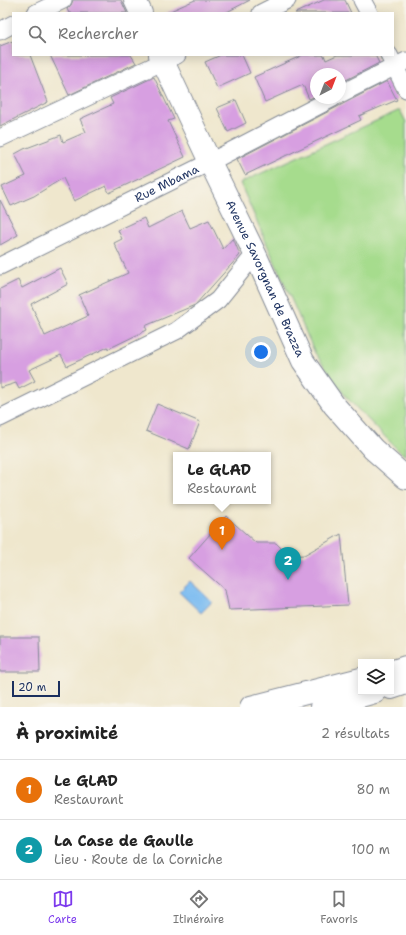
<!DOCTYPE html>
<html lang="fr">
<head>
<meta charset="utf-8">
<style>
  :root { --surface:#fff; --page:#f2f2f2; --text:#222; --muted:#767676; --line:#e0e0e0; --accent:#7c3aed }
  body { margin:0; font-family:"Shantell Sans",sans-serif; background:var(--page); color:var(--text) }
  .controls { position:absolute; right:12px; bottom:12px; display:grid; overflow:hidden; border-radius:0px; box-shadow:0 2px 10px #0003 }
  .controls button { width:36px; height:36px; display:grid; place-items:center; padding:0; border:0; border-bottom:1px solid var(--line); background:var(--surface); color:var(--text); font:20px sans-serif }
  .compass { position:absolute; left:310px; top:68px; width:36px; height:36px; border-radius:50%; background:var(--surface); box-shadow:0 2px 10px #0003; rotate:42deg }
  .scale { position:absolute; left:12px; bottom:10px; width:48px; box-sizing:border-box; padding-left:4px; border:2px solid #1b2f5e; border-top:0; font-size:11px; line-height:14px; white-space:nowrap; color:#1b2f5e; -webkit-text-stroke:3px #f7f3e8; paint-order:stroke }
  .you { position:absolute; left:261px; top:352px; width:14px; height:14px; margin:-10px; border:3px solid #fff; border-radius:50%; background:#1a73e8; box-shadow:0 0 0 6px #1a73e833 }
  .badge { display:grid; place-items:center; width:26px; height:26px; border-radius:50%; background:var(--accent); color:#fff; font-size:13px; font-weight:700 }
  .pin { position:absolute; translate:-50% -33px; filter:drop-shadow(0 1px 2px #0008) }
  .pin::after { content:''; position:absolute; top:21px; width:14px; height:12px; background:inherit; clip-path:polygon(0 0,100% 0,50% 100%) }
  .popup { position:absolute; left:173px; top:452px; width:98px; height:52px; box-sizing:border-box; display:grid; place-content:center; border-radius:0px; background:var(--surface); filter:drop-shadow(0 1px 3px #0005); font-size:13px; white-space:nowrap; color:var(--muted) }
  .popup b { font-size:15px; color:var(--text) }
  .popup::after { content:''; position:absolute; left:50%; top:100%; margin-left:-8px; border:8px solid transparent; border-top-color:var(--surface) }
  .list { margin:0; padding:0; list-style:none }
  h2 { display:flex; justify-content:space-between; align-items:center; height:52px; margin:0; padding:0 16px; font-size:17px }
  h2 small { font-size:13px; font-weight:400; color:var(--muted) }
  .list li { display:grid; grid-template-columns:26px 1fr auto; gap:12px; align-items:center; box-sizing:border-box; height:60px; padding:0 16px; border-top:1px solid var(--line) }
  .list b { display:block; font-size:15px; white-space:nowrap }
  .list p { margin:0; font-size:13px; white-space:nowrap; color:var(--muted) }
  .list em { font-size:13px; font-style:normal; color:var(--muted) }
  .icon { flex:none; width:22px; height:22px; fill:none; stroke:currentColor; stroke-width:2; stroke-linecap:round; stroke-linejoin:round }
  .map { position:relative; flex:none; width:406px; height:707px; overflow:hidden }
  .search { position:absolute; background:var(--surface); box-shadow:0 2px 10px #0003; left:12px; right:12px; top:12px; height:44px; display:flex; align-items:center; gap:10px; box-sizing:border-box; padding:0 14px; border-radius:0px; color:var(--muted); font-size:15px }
  .sheet { height:172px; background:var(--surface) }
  nav { display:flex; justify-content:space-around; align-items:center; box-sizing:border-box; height:56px; border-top:1px solid var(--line); background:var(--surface); font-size:11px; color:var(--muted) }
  nav a { display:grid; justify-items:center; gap:2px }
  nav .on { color:var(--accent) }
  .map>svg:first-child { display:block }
</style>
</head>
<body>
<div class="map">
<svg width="406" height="707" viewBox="0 0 406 707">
  <rect width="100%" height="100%" fill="#f7f3e8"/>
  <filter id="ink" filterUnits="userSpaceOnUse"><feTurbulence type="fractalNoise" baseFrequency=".025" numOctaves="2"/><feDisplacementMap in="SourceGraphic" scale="8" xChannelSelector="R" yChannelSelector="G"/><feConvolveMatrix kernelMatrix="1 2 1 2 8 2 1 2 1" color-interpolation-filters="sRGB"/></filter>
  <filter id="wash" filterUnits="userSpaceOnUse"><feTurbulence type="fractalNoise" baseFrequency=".012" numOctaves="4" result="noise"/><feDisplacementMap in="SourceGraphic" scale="16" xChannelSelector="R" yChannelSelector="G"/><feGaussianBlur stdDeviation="0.9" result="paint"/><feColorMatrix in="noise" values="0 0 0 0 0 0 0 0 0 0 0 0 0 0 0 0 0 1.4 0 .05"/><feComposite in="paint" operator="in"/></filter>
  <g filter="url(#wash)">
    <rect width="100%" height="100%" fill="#efe7cd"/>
    <!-- green -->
    <polygon fill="#a6dc8d" stroke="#608676" points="400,110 406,122 406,456 399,451 346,397 315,353 240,183"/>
    <!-- water -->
    <polygon fill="#7cbcf1" stroke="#4c76a8" points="190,581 212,602 201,613 179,592"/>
    <g id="blocks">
      <!-- building -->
      <g fill="#d79fe1">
        <polygon points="73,0 121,0 127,13 69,13 67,9 71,5"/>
        <polygon points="195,0 250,0 225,13 166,13"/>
        <polygon points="324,0 345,0 351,13 295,13"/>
        <polygon points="13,41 13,55 30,55 48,102 0,126 0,46"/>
        <polygon points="50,55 131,55 136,63 69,95"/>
        <polygon points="221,55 242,55 250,73 217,88 205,62"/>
        <polygon points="303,55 324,55 326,60 337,55 375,55 379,63 344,81 341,74 316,74 316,96 309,99 303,85 265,102 254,77"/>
        <polygon points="154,77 174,119 168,121 185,157 109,193 106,186 74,201 63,178 34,196 11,206 2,187 26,176 15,154 24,149 61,135 63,142 86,132 80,119 113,104 110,98"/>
        <polygon points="387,81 397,100 359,116 361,120 245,175 237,159"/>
        <polygon points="236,100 246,123 228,132 217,108"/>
        <polygon points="0,200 18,235 0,245"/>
        <polygon points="182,211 190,228 209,220 223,249 233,238 240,255 195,305 145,326 147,330 108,349 108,347 67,366 61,355 29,370 35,381 19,389 16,383 0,388 0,289 18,280 22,288 60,268 68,284 31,304 45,336 88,316 79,295 128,273 114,243 122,239 118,230 144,218 148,228"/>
        <polygon points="157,404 200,422 189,449 146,431"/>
        <polygon points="226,516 256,543 276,543 289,556 304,555 341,534 348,605 229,610 225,590 189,558"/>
        <polygon points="0,637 39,637 40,672 0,672"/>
      </g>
    </g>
  </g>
  <g filter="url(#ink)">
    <use href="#blocks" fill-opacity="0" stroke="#858b96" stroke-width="1"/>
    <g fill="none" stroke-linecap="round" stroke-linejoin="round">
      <!-- minor casing -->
      <g stroke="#858b96" stroke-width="19">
        <g id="minor">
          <polyline points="362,0 369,13"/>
          <polyline points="36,13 63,0"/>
          <polyline points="261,13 287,0"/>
          <polyline points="0,31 13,24"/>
          <polyline points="389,55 406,89"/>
          <polyline points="340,94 406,61"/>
          <polyline points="0,138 177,55"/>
          <path id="s1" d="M0 266 210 162 333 98"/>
          <polyline points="0,418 176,331 218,300 255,254"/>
        </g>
      </g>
      <!-- secondary casing -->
      <g stroke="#858b96" stroke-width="24">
        <g id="secondary">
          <polyline points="135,0 141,13"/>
          <path id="s2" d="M160 55 210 162 255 254 303 361 334 405 373 449 406 478"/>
          <polyline points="391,672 406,667"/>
          <polyline points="391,688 406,683"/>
          <polyline points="251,707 361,679"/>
          <polyline points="321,707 375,692"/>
        </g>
      </g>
      <!-- minor -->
      <use href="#minor" stroke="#fff" stroke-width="17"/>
      <!-- secondary -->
      <use href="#secondary" stroke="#fff" stroke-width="22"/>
    </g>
  </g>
  <g text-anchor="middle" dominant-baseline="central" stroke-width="4" stroke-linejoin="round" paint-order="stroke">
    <!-- street labels -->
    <g font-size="12" fill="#1b2f5e" stroke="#f7f3e8">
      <text stroke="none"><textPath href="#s1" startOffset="186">Rue Mbama</textPath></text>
      <text stroke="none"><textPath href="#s2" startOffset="247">Avenue Savorgnan de Brazza</textPath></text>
    </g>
  </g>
</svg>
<div class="controls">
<button><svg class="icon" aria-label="layers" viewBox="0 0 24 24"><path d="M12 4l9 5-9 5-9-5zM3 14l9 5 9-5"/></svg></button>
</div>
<svg class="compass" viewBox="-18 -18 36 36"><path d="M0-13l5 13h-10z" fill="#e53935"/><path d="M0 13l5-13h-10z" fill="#767676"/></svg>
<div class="scale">20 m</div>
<div class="you"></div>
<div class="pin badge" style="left:222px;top:550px;background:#e8710a">1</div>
<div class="popup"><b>Le GLAD</b>Restaurant</div>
<div class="pin badge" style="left:288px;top:580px;background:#0f9aa8">2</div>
<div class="search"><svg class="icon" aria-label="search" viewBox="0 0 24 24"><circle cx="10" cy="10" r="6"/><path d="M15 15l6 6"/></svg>Rechercher</div>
</div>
<section class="sheet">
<h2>À proximité<small>2 résultats</small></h2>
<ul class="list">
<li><span class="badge" style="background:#e8710a">1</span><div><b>Le GLAD</b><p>Restaurant</p></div><em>80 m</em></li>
<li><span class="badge" style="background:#0f9aa8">2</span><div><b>La Case de Gaulle</b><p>Lieu · Route de la Corniche</p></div><em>100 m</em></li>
</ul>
</section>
<nav>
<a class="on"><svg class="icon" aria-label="map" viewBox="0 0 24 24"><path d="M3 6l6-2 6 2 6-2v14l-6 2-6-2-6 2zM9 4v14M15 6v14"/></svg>Carte</a>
<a><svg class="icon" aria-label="directions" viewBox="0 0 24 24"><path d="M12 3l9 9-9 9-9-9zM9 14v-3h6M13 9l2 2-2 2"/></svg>Itinéraire</a>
<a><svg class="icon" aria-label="saved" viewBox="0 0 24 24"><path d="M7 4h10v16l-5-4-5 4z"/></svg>Favoris</a>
</nav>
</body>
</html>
